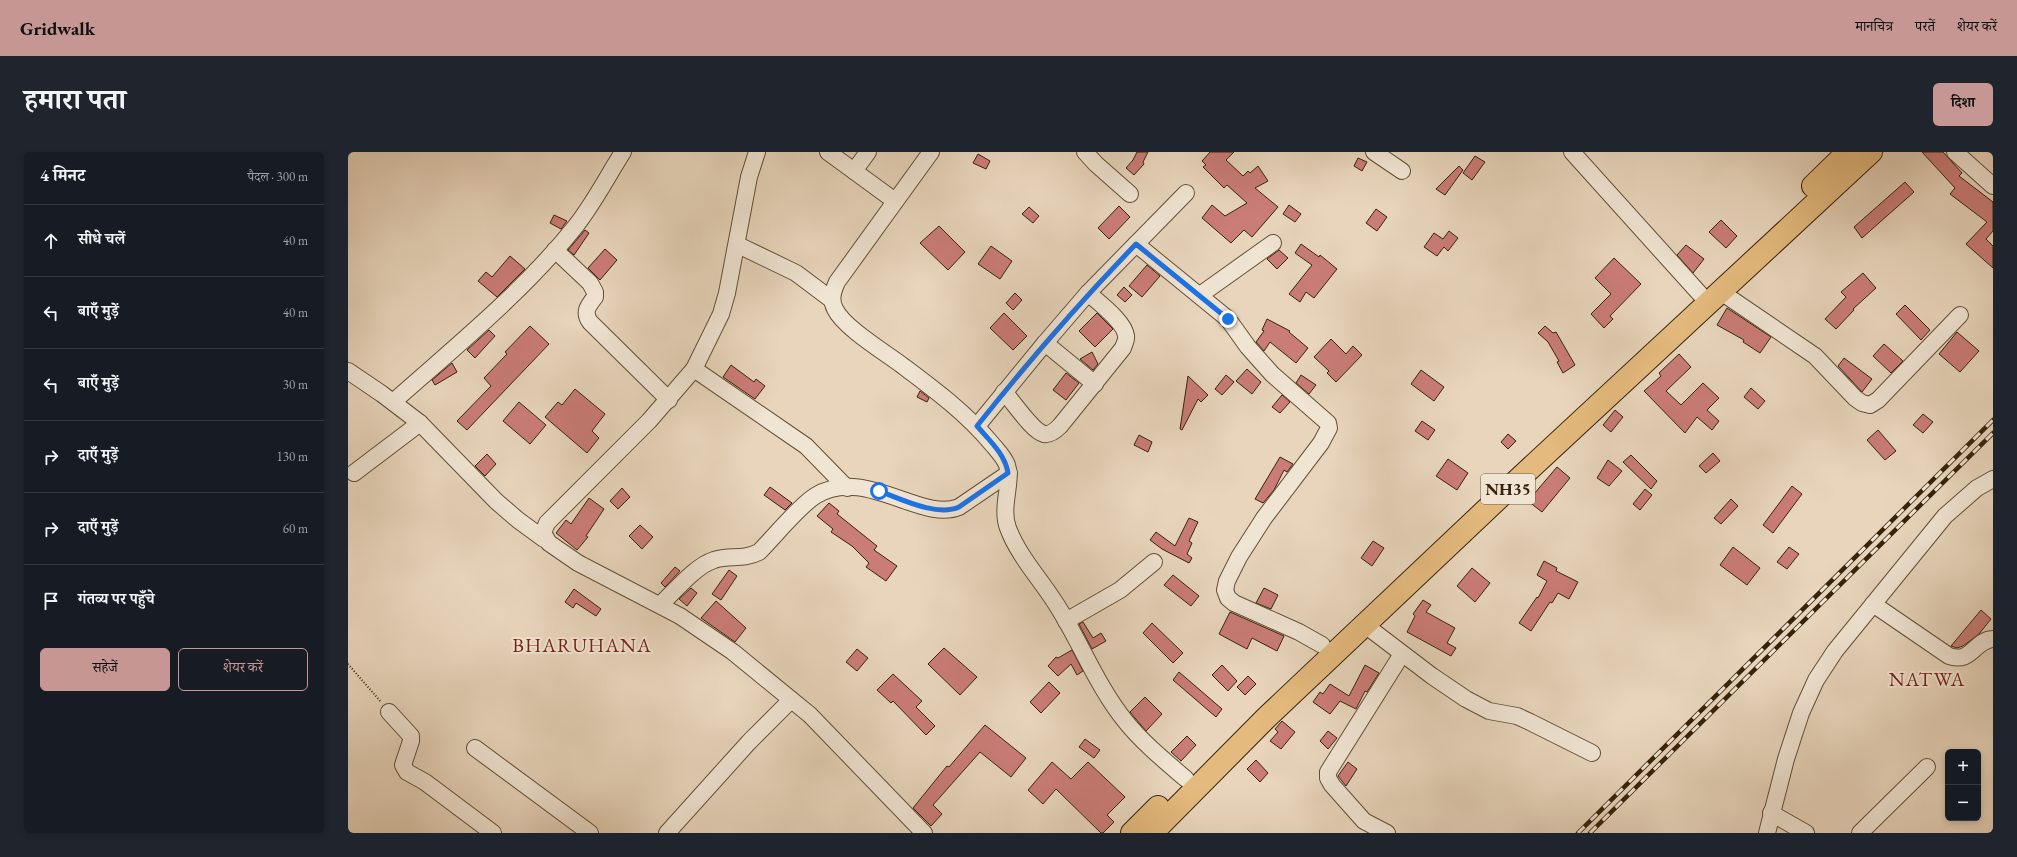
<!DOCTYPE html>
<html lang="hi">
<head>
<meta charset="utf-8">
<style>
  :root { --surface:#171b24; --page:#20242c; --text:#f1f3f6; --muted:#9ea1a6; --line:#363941; --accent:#c59692 }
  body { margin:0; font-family:"EB Garamond","Noto Serif Devanagari",serif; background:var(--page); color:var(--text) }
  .controls { position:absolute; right:12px; bottom:12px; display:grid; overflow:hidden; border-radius:6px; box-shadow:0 2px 6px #0003 }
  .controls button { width:36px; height:36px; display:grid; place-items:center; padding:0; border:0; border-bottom:1px solid var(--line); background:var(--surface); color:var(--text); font:20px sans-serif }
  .stop { position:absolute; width:12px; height:12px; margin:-9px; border:3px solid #1a73e8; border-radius:50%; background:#fff }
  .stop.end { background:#1a73e8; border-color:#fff; box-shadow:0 1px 4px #0008 }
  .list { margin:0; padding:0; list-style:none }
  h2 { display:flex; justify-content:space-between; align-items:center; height:52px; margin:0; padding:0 16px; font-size:17px }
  h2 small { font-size:13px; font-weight:400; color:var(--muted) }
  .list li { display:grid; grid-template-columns:26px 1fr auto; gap:12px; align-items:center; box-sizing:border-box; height:72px; padding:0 16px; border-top:1px solid var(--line) }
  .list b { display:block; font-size:15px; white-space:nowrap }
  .list em { font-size:13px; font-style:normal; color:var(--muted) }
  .actions { display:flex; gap:8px; padding:12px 16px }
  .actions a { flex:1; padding:9px 0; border:1px solid var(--accent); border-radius:6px; text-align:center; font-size:14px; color:var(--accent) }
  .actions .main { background:var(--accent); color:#111 }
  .icon { flex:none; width:22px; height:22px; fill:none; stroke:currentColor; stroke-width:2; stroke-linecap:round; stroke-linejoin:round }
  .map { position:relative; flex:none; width:1645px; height:681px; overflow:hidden; border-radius:6px }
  header { display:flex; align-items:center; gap:24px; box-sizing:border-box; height:56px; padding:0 20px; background:var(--accent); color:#111 }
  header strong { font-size:19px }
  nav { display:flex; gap:22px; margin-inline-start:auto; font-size:14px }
  .intro { display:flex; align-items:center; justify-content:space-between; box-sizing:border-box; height:96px; padding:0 24px }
  h1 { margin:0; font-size:28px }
  .button { padding:10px 18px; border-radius:6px; background:var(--accent); color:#111; font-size:14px; font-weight:700 }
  main { display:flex; gap:24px; padding:0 24px }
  aside { flex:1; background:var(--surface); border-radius:6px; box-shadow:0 2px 6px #0003 }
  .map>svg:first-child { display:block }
</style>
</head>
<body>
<header>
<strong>Gridwalk</strong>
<nav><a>मानचित्र</a><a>परतें</a><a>शेयर करें</a></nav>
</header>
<div class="intro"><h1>हमारा पता</h1><a class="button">दिशा</a></div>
<main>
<aside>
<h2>4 मिनट<small>पैदल · 300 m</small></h2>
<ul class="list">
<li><svg class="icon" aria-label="ahead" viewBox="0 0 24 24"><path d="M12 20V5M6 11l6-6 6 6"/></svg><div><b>सीधे चलें</b></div><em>40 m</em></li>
<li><svg class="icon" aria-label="left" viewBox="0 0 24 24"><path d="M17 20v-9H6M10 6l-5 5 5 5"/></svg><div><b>बाएँ मुड़ें</b></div><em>40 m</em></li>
<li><svg class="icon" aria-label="left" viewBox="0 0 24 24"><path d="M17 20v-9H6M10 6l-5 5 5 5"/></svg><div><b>बाएँ मुड़ें</b></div><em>30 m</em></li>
<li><svg class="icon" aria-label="right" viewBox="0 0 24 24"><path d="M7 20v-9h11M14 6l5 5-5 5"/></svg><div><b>दाएँ मुड़ें</b></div><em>130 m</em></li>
<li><svg class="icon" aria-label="right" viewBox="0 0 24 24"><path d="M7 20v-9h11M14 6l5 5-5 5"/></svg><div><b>दाएँ मुड़ें</b></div><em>60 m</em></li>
<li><svg class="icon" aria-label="arrive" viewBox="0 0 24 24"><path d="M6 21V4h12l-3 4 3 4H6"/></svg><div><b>गंतव्य पर पहुँचे</b></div></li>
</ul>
<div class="actions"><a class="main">सहेजें</a><a>शेयर करें</a></div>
</aside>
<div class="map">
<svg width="1645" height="681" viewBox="0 0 1645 681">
  <rect width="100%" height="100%" fill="#e8d5bc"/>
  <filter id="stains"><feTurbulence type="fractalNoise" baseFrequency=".005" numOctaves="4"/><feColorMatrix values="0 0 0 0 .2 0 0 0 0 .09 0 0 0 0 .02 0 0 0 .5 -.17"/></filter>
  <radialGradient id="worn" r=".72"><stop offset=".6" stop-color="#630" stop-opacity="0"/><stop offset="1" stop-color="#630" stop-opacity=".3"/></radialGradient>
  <!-- building -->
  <g fill="#ca7c77" stroke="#36230a">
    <polygon points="789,0 800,0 795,10 796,12 786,23 778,16 785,8"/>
    <polygon points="862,0 886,0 878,8 895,24 900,19 902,21 910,14 920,29 907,36 930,55 904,85 896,78 883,91 854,66 864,53 877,64 899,51 879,33 876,36 855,15 858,13 854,9"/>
    <polygon points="1574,0 1595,0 1614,21 1611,24 1645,50 1645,79 1638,87 1645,94 1645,116 1618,92 1639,70 1602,42 1607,36"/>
    <polygon points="630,2 642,9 638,17 625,11"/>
    <polygon points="1127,4 1137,10 1124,28 1115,21"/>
    <polygon points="1010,6 1019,10 1014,19 1006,14"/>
    <polygon points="1111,14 1115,18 1097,43 1088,37"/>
    <polygon points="1557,30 1566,40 1514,86 1506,75"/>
    <polygon points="941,53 953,62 947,70 935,62"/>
    <polygon points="771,54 782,65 761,87 750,76"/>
    <polygon points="681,55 691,64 685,71 674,62"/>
    <polygon points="1028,57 1039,65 1029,79 1018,71"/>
    <polygon points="206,63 219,69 213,77 202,71"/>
    <polygon points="1373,68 1389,84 1378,96 1361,80"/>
    <polygon points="591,74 617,100 600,118 572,91"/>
    <polygon points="237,78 241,81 226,103 220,98"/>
    <polygon points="1101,79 1110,86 1100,99 1096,95 1089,104 1076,95 1086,81 1095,87"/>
    <polygon points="953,92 971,105 972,103 989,117 966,146 958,140 952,150 941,142 964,113 947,101"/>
    <polygon points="1338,93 1356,107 1345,121 1329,103"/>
    <polygon points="643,94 664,109 652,127 630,112"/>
    <polygon points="257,97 269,108 252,128 240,116"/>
    <polygon points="931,98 940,106 929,117 919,107"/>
    <polygon points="162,104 177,117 149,145 130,129 138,120 144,125"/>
    <polygon points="1266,106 1293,132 1262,164 1265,167 1256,176 1243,162 1263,142 1247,126"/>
    <polygon points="799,113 812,124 794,145 781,134"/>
    <polygon points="1515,121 1528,136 1505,157 1506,158 1488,177 1477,167 1498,145 1493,140"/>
    <polygon points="776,135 784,143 777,150 769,143"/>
    <polygon points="667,141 674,148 665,158 658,151"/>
    <polygon points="1557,153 1582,178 1573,188 1548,162"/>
    <polygon points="1379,156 1423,185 1412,201 1395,190 1396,188 1369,173"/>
    <polygon points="656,161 679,184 665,198 642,176"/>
    <polygon points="749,161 765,177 747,195 731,179"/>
    <polygon points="919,167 942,179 941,180 960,196 948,211 922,190 916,199 908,190 916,179 914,178"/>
    <polygon points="182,174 201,192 119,278 109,269 143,234 136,226 159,202 157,200"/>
    <polygon points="1197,174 1205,181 1208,180 1227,213 1215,221 1209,210 1211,209 1200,190 1190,181"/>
    <polygon points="141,178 147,184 127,206 119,198"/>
    <polygon points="1609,180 1631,199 1612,220 1591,202"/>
    <polygon points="983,187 998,202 1005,194 1014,203 988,230 979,221 981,219 966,205"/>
    <polygon points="1536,192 1555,209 1543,221 1525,204"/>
    <polygon points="744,200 750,212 745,218 732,207"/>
    <polygon points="1331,202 1343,215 1318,239 1333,253 1355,231 1371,246 1359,258 1371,269 1364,278 1349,265 1337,281 1296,239 1313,224 1311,221"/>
    <polygon points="1496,206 1524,227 1514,240 1490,214"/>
    <polygon points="104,211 109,220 87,233 84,228"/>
    <polygon points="383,213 406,230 408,227 417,234 407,247 375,225"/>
    <polygon points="899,217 913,230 904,242 888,229"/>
    <polygon points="1073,218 1096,235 1086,249 1063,232"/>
    <polygon points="718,221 731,231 718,248 705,238"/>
    <polygon points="878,223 886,230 874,243 867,237"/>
    <polygon points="953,223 968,233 961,242 948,231"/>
    <polygon points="840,224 860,243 853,250 850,247 834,278 832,277"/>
    <polygon points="1403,236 1417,249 1410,257 1396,245"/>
    <polygon points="227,237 257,262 244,279 251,286 239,301 197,265 210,250 214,253"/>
    <polygon points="572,239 581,246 579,250 569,245"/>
    <polygon points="934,243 942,250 932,261 924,255"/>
    <polygon points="171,250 198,273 182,292 155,269"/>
    <polygon points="1267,258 1275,265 1263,280 1255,273"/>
    <polygon points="1575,262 1585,270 1575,281 1565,273"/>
    <polygon points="1074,269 1087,278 1080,288 1067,279"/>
    <polygon points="1530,278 1548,299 1537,308 1519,288"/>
    <polygon points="1160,282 1168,289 1160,297 1153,290"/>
    <polygon points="791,283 804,290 800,300 786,293"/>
    <polygon points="1365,301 1372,309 1358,321 1351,314"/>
    <polygon points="139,302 148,312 137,324 127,314"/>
    <polygon points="1283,303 1309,329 1303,337 1275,310"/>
    <polygon points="932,305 945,312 939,320 936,318 926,338 915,351 907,347"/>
    <polygon points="1100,307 1120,321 1109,338 1088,324"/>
    <polygon points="1260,308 1274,319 1261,334 1249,326"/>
    <polygon points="1209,315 1222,326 1194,360 1180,349"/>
    <polygon points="1444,334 1454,342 1425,381 1415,373"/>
    <polygon points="422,335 444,351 437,358 416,343"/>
    <polygon points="274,336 282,345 270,357 262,349"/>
    <polygon points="1297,337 1304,343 1292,358 1285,352"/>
    <polygon points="241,346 256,357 238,384 240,385 229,398 208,381 218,368 223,372"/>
    <polygon points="1383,347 1390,354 1373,372 1366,366"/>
    <polygon points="481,351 491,359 489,362 529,394 526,398 549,414 538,429 518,415 521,411 504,394 483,380 485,377 469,364"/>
    <polygon points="841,366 850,370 841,389 844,391 839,402 844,406 841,411 814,397 802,388 808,380 827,394"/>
    <polygon points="292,373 305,385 294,397 281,384"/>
    <polygon points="1025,389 1036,396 1024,414 1013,406"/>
    <polygon points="1385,395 1412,416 1399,433 1372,413"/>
    <polygon points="1441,395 1451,402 1439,417 1429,410"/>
    <polygon points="1196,409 1209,416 1208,419 1230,430 1221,447 1210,441 1204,451 1202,450 1183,479 1171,471 1189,445 1190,446 1199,429 1189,423"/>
    <polygon points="327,415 332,419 317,435 313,431"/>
    <polygon points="1124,416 1142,431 1127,450 1109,434"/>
    <polygon points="381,418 389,424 373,448 364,442"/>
    <polygon points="825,423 851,444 843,454 816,433"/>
    <polygon points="343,436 349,441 339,454 331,447"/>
    <polygon points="916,436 930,443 923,457 908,451"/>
    <polygon points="226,437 253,457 248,464 228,451 225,456 217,450"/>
    <polygon points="1075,448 1083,453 1078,460 1107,476 1099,491 1108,496 1103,504 1059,480 1067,464 1065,462"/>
    <polygon points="368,449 398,476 387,490 353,466"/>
    <polygon points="1633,458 1643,467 1631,482 1615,494 1609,496 1603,494"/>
    <polygon points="882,460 936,484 929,499 904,486 899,497 871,482"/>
    <polygon points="735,470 745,486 753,481 758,489 744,497 731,472"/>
    <polygon points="804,471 835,501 825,511 795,481"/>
    <polygon points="596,496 629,525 612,543 580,512"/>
    <polygon points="509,497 520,506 509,519 498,510"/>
    <polygon points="724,498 735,519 729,523 723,512 710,524 700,514 708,505 710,506"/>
    <polygon points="874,513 889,529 880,539 864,523"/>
    <polygon points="1017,513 1031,521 1019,540 1017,539 1008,557 992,549 982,562 965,550 972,540 975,542 982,532 1001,544"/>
    <polygon points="831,520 874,557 868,565 825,528"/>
    <polygon points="545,522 574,549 568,555 587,574 578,583 545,549 543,551 529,538"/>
    <polygon points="900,524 908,532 897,543 889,535"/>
    <polygon points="701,530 712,541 693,561 682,550"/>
    <polygon points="797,545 814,562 798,579 782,560"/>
    <polygon points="934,569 947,580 933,597 922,589 930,580 927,577"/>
    <polygon points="637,573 678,606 663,625 632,600 585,653 594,662 583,674 565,656 599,614 601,615"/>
    <polygon points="980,579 989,586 980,597 972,589"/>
    <polygon points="839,584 848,593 833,609 823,600"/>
    <polygon points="737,587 752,598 746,606 731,595"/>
    <polygon points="908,608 920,621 912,630 899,617"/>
    <polygon points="704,610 723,627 740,610 777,645 759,663 766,670 755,681 753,681 708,637 695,652 680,638"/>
    <polygon points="1000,610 1009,617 998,634 990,624"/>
  </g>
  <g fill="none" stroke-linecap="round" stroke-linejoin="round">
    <!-- minor casing -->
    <g stroke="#625036" stroke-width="18">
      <g id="minor">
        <polyline points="409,0 401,25 379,141 373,162 346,217 301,269 199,371 195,381 201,391 230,411 332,464 385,500 462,563 576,681"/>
        <polyline points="480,0 547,49"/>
        <path d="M583 0 489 130C485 139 482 147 487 157 496 176 538 201 555 214 587 238 618 261 644 292 649 298 656 305 659 313 665 330 652 355 660 376 671 406 697 432 713 460 735 496 751 537 778 570 795 591 817 609 838 627"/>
        <polyline points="737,0 748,12 782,42"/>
        <polyline points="1026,0 1054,19"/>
        <polyline points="1224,0 1352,142"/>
        <polyline points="1607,0 1645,34"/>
        <polyline points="506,19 520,0"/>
        <polyline points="788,92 880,167 900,195 924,222 980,271 981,276 973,291 916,366 891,405 879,429 877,438 880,446 886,451 951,480 974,493"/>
        <polyline points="390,93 448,121 484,148"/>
        <path d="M207 98 242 131 247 140V145C240 154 235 160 242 170L321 248"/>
        <polyline points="1373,140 1467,204 1507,246 1514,251 1522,253 1530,248 1612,163"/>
        <polyline points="852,143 925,91"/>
        <polyline points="697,191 747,232"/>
        <polyline points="346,217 458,294 499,336"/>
        <polyline points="0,219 34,242 72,271 148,349 170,368 196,387"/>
        <path d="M656 240C665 249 684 279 696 282 702 283 708 278 712 274L775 196C776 192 779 188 778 184 777 170 751 151 740 141"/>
        <path d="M45 250C108 194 175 140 227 75 246 51 259 25 275 0"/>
        <polyline points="629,274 697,191 740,141 838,41"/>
        <polyline points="6,321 72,271"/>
        <path d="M1525 452 1601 504C1624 512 1626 488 1645 487"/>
        <path d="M312 453C327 439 347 414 366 408 382 402 393 409 411 400 427 384 450 355 467 344 516 313 574 371 611 355L661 321"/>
        <polyline points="718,469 772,438 806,410"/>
        <polyline points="1017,473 1084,524 1118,547 1141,559 1169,564 1182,570 1244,601"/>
        <polyline points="41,560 63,584 63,589 55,613 59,620 77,630 145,681"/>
        <polyline points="127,596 242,681"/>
        <polyline points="1423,661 1458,681"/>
        <polyline points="319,681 401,590 443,548"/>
        <polyline points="1039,681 1016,669 984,633 980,626 980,620 1054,502"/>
        <polyline points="1419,681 1438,607 1453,561 1468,528 1487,499 1597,364 1629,336 1645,327"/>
        <polyline points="1512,681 1579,615"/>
      </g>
    </g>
    <!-- highway casing -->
    <g stroke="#36230a" stroke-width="24">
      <g id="highway">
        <polyline points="1465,34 1500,0"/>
        <polyline points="784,681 810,655"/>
        <polyline points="804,681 918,566 1175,323 1523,0"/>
      </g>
    </g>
    <!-- path -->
    <polyline stroke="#36230a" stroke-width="2" stroke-dasharray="1 2" stroke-linecap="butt" points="0,512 33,550"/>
    <!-- minor -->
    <use href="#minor" stroke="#f0e4d3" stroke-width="16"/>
    <!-- highway -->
    <use href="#highway" stroke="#e4ba7e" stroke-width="22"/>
    <!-- rail casing -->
    <g stroke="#36230a" stroke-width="4.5">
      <g id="rail">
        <polyline points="1230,681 1645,268"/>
        <polyline points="1242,681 1645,281"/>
      </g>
    </g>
    <!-- rail -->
    <use href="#rail" stroke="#f0e4d3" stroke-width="3" stroke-dasharray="9" stroke-linecap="butt"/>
  </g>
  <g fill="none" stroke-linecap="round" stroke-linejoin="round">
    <!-- route -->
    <path stroke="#1a73e8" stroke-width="5" d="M531 339C553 347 589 365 611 355L660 321C657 302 641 288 629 274 679 211 732 150 788 92L880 167"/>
  </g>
  <g text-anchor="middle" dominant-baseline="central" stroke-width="4" stroke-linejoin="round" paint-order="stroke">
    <!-- shield labels -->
    <rect fill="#f0e4d3" stroke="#6e5d46" stroke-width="1" x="1133" y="322" width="54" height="30" rx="3"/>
    <g font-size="17" font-weight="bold" fill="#36230a">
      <text x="1160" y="337">NH35</text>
    </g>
    <!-- quarter labels -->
    <g font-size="20" letter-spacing="1" fill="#7a1f14" stroke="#f0e4d3">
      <text x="234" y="493">BHARUHANA</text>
      <text x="1579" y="527">NATWA</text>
    </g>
  </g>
  <rect width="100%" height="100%" filter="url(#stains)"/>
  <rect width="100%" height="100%" fill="url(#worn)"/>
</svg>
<div class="controls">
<button>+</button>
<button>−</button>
</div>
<div class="stop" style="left:531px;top:339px"></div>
<div class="stop end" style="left:880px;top:167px"></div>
</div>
</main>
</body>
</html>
